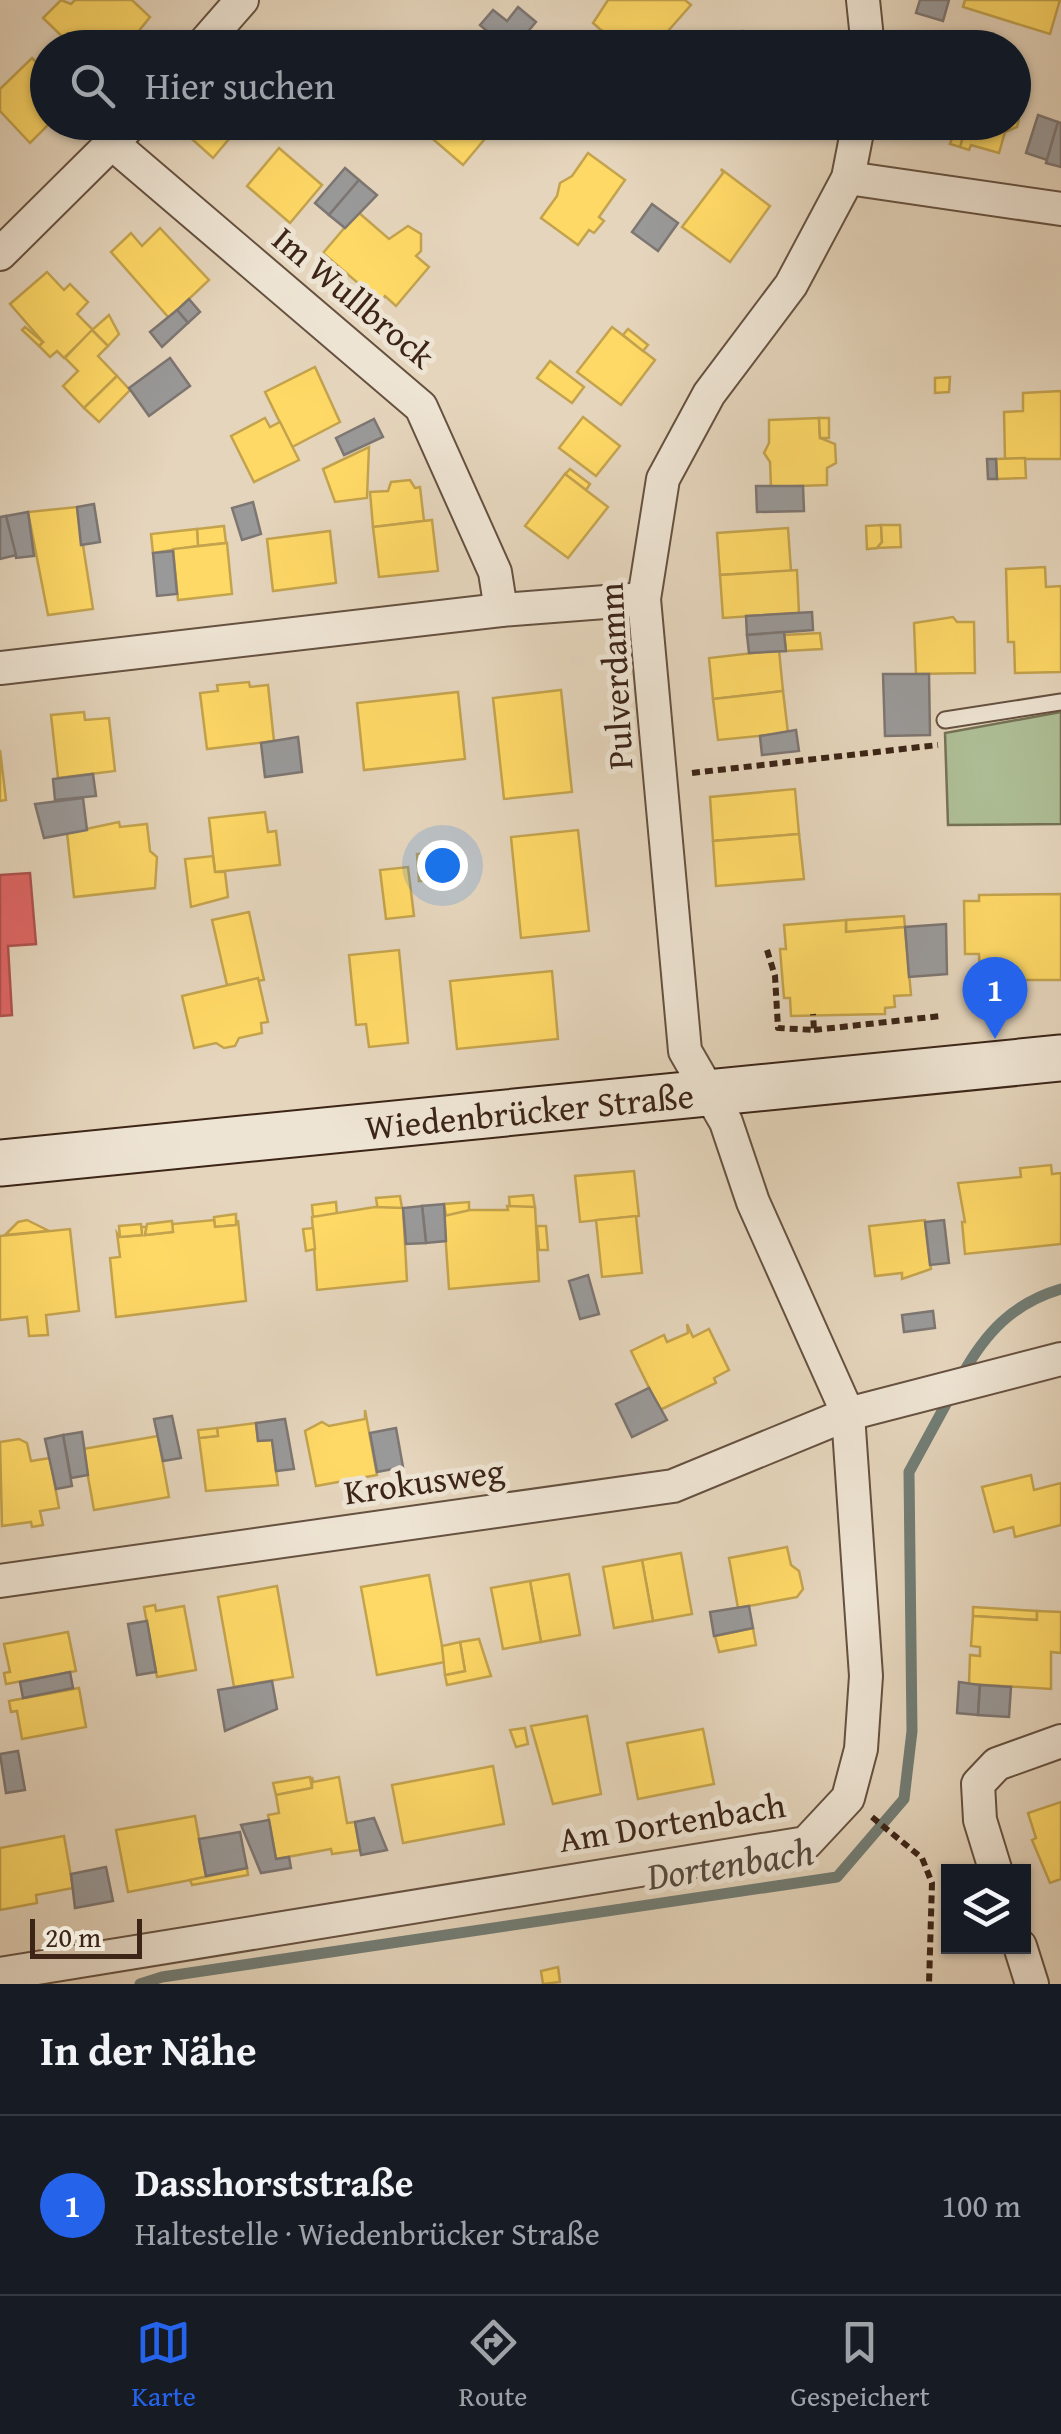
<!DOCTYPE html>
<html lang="de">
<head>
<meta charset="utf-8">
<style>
  :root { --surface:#171b24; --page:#242831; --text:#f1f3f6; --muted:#9ea1a6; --line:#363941; --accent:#2563eb }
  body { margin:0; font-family:"Gentium Book Plus",serif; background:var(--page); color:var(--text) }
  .controls { position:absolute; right:30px; bottom:30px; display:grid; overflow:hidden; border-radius:0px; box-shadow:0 2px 8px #0004 }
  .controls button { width:90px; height:90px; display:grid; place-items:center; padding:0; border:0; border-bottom:2px solid var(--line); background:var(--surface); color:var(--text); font:50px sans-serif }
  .scale { position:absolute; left:30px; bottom:25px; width:112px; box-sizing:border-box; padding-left:10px; border:5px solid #3c2517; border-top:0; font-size:28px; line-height:35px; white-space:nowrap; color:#3c2517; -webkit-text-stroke:8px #eee4d3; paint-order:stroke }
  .you { position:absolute; left:442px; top:865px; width:35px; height:35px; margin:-25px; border:8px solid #fff; border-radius:50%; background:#1a73e8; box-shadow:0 0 0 15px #1a73e833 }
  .badge { display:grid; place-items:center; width:65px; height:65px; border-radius:50%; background:var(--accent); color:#fff; font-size:32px; font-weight:700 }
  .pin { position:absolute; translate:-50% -82px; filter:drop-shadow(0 2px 5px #0008) }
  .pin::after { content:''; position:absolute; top:52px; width:35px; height:30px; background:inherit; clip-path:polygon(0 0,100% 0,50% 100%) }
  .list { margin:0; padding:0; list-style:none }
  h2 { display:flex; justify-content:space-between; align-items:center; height:130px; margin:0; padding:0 40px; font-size:42px }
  h2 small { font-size:32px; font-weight:400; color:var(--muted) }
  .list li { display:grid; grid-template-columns:65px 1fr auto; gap:30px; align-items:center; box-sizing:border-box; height:180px; padding:0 40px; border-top:2px solid var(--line) }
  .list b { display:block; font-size:38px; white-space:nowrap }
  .list p { margin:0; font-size:32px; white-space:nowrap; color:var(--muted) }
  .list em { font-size:32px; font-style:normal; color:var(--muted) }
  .icon { flex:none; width:55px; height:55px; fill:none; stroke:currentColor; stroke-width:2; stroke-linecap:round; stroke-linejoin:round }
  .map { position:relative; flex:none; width:1061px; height:1984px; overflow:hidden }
  .search { position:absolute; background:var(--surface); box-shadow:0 2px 8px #0004; left:30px; right:30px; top:30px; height:110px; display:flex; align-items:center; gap:25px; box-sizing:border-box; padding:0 35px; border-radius:55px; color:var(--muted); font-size:38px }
  .sheet { height:310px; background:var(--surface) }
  nav { display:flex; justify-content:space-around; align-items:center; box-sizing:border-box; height:140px; border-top:2px solid var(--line); background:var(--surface); font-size:28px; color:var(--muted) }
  nav a { display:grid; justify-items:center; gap:5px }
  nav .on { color:var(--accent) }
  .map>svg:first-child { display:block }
</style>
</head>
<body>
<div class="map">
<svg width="1061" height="1984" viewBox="0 0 1061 1984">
  <rect width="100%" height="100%" fill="#e5d5bc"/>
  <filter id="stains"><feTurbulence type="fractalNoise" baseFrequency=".002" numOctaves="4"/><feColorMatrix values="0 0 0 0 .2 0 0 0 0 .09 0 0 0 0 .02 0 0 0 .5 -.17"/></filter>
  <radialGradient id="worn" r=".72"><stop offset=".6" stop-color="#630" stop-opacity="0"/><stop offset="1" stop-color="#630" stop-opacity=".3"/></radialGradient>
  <!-- green -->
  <polygon fill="#aebe96" stroke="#757256" stroke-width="2.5" points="1061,712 1061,824 948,825 945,733"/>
  <!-- homes -->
  <g fill="#ffd966" stroke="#c4a34e" stroke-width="2.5">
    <polygon points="61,0 71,4 75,0 132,0 150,17 125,48 74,48 43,18"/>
    <polygon points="685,0 691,5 653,48 621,48 593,23 608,0"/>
    <polygon points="965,0 1060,0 1050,34 963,7"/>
    <polygon points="603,31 621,48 591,45"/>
    <polygon points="743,31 760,37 785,48 736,48"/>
    <polygon points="32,58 48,74 51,122 30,143 0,111 0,89"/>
    <polygon points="1014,109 1019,119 1017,127 1005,132 999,153 971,145 969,150 960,147 967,122 1014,122"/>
    <polygon points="173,122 234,122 239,127 213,158"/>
    <polygon points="413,122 499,122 463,165"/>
    <polygon points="759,122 792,122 787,134"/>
    <polygon points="926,122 967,122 960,147 950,144 952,138 923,130"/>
    <polygon points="279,148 322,185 290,223 247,186"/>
    <polygon points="588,153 625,180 599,217 604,221 594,233 589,230 578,245 541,218 557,196 560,183 572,176"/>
    <polygon points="721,169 770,206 730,262 682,227 723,173"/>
    <polygon points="358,212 389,239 408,226 421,234 421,251 416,256 429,267 396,306 385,296 380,302 323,253"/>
    <polygon points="160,228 209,280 169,318 111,252 131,233 142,246"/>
    <polygon points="47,272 64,290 70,284 88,302 77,314 93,330 64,358 57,351 50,357 39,346 43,342 10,304"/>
    <polygon points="109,315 119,334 108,346 92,330"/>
    <polygon points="25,327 43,342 39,346 22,330"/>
    <polygon points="612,327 655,360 621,405 577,372"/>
    <polygon points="628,329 648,345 643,351 623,335"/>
    <polygon points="92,330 108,346 98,356 117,376 84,408 63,386 78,371 65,358"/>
    <polygon points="550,361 584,387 572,403 537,378"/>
    <polygon points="315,367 340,422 292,447 265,392"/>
    <polygon points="117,376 130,390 99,422 84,408"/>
    <polygon points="950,377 949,392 935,393 935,378"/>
    <polygon points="1061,391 1061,459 1005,459 1004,412 1023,411 1023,393"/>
    <polygon points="583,417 620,446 596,476 559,448"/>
    <polygon points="265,418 270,427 280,422 299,460 254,482 231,436"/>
    <polygon points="819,418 820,438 835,444 836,463 827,468 827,485 771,487 770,462 764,453 769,443 769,420"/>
    <polygon points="819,418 829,418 829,438 820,438"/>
    <polygon points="369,447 367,498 335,502 323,469"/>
    <polygon points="1025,458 1026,478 997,479 996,459"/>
    <polygon points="570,469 590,484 586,490 565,474"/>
    <polygon points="565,474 608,507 568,558 525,526"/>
    <polygon points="410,480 415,488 420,487 424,521 373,527 370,492 388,491 391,482"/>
    <polygon points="77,507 93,609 48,615 28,512"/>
    <polygon points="432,520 438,571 379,577 373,527"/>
    <polygon points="881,525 882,542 877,548 867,549 866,526"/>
    <polygon points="881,525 900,525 901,547 877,548 882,542"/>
    <polygon points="224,526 226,543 198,546 197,529"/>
    <polygon points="788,528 791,571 720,575 717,533"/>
    <polygon points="197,529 198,546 153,553 151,534"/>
    <polygon points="330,531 336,583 273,591 267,539"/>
    <polygon points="227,543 232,594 178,600 173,549"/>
    <polygon points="1045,567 1046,587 1061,586 1061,672 1015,673 1014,642 1008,642 1006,569"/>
    <polygon points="797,570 799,613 723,618 720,575"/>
    <polygon points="953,617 957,622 974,622 975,673 916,674 914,623"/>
    <polygon points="820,633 822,649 786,651 784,635"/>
    <polygon points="779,650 783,691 713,699 709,658"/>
    <polygon points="249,682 250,687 268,685 274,741 207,749 200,693 218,691 217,685"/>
    <polygon points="561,690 572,792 504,799 493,698"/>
    <polygon points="783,691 788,733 718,740 713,699"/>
    <polygon points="458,692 465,759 364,770 357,703"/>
    <polygon points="84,712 85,720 109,718 115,771 58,778 51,715"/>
    <polygon points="0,750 6,800 0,801"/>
    <polygon points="795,789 799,834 713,841 710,797"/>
    <polygon points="265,812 268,832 276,831 280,865 215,872 209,818"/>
    <polygon points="119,822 120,827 147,824 150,851 157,857 155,888 74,897 67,833"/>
    <polygon points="578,830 589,931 521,938 511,837"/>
    <polygon points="799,834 804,879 716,886 713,841"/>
    <polygon points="444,851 447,878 419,881 417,854"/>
    <polygon points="213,856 215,872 225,872 228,897 191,907 185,859"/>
    <polygon points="408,867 414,916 386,919 380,870"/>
    <polygon points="1061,894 1061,980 980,980 979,954 965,954 964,901 979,901 979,895"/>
    <polygon points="249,912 264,980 227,985 212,920"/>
    <polygon points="904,916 905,927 846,932 846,920"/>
    <polygon points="846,920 846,932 905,927 911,995 894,996 895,1007 885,1008 885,1014 791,1016 790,998 784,998 780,949 786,949 784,925"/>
    <polygon points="399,950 408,1043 369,1047 366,1024 356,1025 349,955"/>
    <polygon points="552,971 558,1039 457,1049 450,981"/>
    <polygon points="258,978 268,1022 261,1023 262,1033 239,1038 235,1046 224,1048 216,1043 194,1048 182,996"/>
    <polygon points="1051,1165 1052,1174 1061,1173 1061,1244 965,1254 962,1222 965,1222 958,1183 1021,1177 1020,1168"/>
    <polygon points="634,1171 639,1216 580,1222 575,1176"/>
    <polygon points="533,1195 535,1208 510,1210 509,1197"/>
    <polygon points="400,1196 402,1208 378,1211 376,1198"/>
    <polygon points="336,1202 337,1215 313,1217 312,1205"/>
    <polygon points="469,1202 469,1214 446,1216 444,1204"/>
    <polygon points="507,1206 535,1207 539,1281 449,1289 444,1216 470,1210 508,1210"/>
    <polygon points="375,1207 403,1208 407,1281 317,1290 312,1217"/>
    <polygon points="236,1214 236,1225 215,1227 214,1217"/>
    <polygon points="636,1216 642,1273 602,1277 596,1220"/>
    <polygon points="27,1220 49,1231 5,1235 18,1222"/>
    <polygon points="214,1220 215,1227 236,1225 238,1220 246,1301 116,1317 110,1258 120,1257 117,1233 120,1237 142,1235 141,1227 147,1227 145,1235 173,1232 172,1224"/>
    <polygon points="925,1220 931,1269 902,1279 902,1273 875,1276 869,1226"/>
    <polygon points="172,1221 173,1232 145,1235 147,1224"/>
    <polygon points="141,1224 142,1235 120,1237 119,1226"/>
    <polygon points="537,1226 546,1226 548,1250 539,1250"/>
    <polygon points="313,1228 315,1249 306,1251 303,1229"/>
    <polygon points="70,1229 79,1311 46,1315 48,1335 29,1336 27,1317 0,1320 0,1236"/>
    <polygon points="687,1324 693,1337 709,1329 729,1370 714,1378 716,1383 660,1410 631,1351 664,1335 667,1342 688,1333"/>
    <polygon points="365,1410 377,1475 316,1486 305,1431 322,1422 329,1426 365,1419"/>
    <polygon points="256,1423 258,1441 272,1440 278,1485 206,1491 199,1438 218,1436 217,1428"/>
    <polygon points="217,1428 218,1436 199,1438 198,1430"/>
    <polygon points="158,1436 169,1497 94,1510 83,1449"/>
    <polygon points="19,1439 27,1443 31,1461 50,1458 59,1508 40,1511 43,1525 32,1527 31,1522 2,1526 0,1442"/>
    <polygon points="1031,1475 1034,1490 1061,1483 1061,1525 1015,1537 1013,1527 994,1532 982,1487"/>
    <polygon points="787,1547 791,1565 799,1571 803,1589 797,1597 738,1608 729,1558"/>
    <polygon points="681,1553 692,1614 653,1621 642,1560"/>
    <polygon points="642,1560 653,1621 614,1628 603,1567"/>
    <polygon points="569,1574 580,1635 541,1642 530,1581"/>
    <polygon points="429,1575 445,1662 377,1675 361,1587"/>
    <polygon points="530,1581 541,1642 503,1649 491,1588"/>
    <polygon points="277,1586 293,1677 234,1687 218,1597"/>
    <polygon points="155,1605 156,1611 184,1606 196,1670 157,1677 144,1607"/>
    <polygon points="973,1607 1037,1611 1037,1620 973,1616"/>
    <polygon points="1037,1611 1061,1612 1061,1653 1051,1652 1051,1689 969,1684 970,1655 980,1656 980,1647 971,1646 973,1616 1037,1620"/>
    <polygon points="753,1628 756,1645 719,1652 715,1636"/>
    <polygon points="68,1632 76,1671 6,1684 4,1673 10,1672 4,1644"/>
    <polygon points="479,1639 491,1676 447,1685 445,1675 465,1671 460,1642"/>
    <polygon points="460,1642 465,1671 445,1675 442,1646"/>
    <polygon points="79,1688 86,1727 22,1739 17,1711 11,1712 9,1701"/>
    <polygon points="587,1716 601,1794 553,1804 531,1726"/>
    <polygon points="525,1728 528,1744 516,1747 510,1730"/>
    <polygon points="703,1729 714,1784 638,1799 627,1743"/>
    <polygon points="493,1766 504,1824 403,1843 392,1785"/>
    <polygon points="310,1777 312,1788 276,1795 273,1783"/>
    <polygon points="312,1777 313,1782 339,1777 347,1823 355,1822 360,1850 332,1854 331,1849 276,1859 268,1815 279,1813 276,1795 312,1788"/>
    <polygon points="1061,1802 1061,1879 1050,1883 1032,1840 1036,1838 1028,1813"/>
    <polygon points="195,1816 206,1877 128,1892 116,1830"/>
    <polygon points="64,1836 73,1888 36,1895 37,1903 0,1910 0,1848"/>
    <polygon points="247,1868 248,1875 192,1885 190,1880"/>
    <polygon points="558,1967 560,1982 543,1984 541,1971"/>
  </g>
  <!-- shops -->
  <polygon fill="#e06666" stroke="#af524e" stroke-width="2.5" points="30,873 36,944 8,946 12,1015 0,1016 0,875"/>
  <!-- industry -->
  <g fill="#999" stroke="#7d7672" stroke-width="2.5">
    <polygon points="920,0 949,0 943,21 916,13"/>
    <polygon points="518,7 536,22 514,48 507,48 480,25 493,10 507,21"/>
    <polygon points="1038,115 1058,122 1047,160 1026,153"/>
    <polygon points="249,122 275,122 264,135"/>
    <polygon points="714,122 747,122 743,135"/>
    <polygon points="1058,122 1061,123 1061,167 1046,163"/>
    <polygon points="345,168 359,180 329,215 315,203"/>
    <polygon points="359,180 377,195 345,228 329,215"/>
    <polygon points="652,204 678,223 658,251 632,232"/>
    <polygon points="189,299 200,312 188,323 177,310"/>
    <polygon points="177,310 188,323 162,347 150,332"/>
    <polygon points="170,358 190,386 149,416 129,388"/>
    <polygon points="374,419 383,437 344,455 336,438"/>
    <polygon points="987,459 996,459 997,479 988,479"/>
    <polygon points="756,486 803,486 804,511 757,512"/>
    <polygon points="253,502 261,534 242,540 232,508"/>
    <polygon points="94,504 100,542 81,545 77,507"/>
    <polygon points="28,512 34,556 16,558 6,516"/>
    <polygon points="6,516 16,555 0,559 0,517"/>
    <polygon points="173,551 177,594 157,596 153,553"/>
    <polygon points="812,612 813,630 747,635 746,616"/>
    <polygon points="784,632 786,651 749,653 747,635"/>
    <polygon points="883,674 929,674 930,735 885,736"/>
    <polygon points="796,730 799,751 762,755 760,736"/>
    <polygon points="298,737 302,772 265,777 261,743"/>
    <polygon points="93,774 96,796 55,800 53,779"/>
    <polygon points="83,798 87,830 44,838 35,804"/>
    <polygon points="946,924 947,974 909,977 905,927"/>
    <polygon points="444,1204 446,1241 426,1243 422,1206"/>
    <polygon points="422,1206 426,1243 406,1244 403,1208"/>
    <polygon points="944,1220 949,1263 930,1265 925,1222"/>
    <polygon points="588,1275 599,1314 580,1319 569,1281"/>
    <polygon points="933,1311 935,1328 904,1332 902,1315"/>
    <polygon points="649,1388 667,1420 632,1437 616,1404"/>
    <polygon points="172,1416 181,1458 163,1461 154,1419"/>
    <polygon points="285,1419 294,1469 276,1471 272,1440 258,1441 256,1423"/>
    <polygon points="396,1428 403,1467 377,1472 370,1433"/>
    <polygon points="82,1432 88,1475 71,1478 63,1435"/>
    <polygon points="63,1435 72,1486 56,1489 45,1439"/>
    <polygon points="749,1606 753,1628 714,1636 710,1612"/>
    <polygon points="147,1621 156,1672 137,1675 128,1624"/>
    <polygon points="70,1672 73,1688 23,1698 20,1682"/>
    <polygon points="272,1681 277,1709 225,1731 218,1690"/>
    <polygon points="959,1682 980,1685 978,1715 957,1713"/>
    <polygon points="980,1685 1011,1687 1009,1717 978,1715"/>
    <polygon points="18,1751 25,1790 6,1793 0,1754"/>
    <polygon points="374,1818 387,1850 361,1855 355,1822"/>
    <polygon points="269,1820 276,1859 289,1857 291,1868 261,1873 241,1825"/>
    <polygon points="240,1832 247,1868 206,1876 199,1839"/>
    <polygon points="106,1867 113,1901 75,1908 71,1874"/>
  </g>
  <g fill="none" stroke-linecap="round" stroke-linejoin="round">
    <!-- stream -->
    <g stroke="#727d75" stroke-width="11">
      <path d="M961 1377C985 1333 1013 1303 1061 1289"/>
      <polyline points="140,1984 162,1977 837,1877 904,1799 912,1731 909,1472 952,1393"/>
    </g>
    <!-- lane casing -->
    <g stroke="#665140" stroke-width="19">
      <polyline id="lane" points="945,720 1061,702"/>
    </g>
    <!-- street casing -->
    <g stroke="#665140" stroke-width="36">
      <g id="street">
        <polyline points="863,0 868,48"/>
        <polyline points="200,48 242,0"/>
        <polyline points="113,144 421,407 495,572 501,610"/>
        <polyline points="848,178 1061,209"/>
        <polyline points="0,254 133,122"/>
        <polyline points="0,668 501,610 644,599"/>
        <polyline points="0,1581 673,1486 848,1414 1061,1359"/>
        <polyline points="996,1872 980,1820 978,1784 997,1764 1061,1741"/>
        <polyline points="1020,1946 1032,1984"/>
        <polyline points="0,1974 806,1843 848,1798 861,1749 866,1676 848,1414 753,1202 726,1122 685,1051 644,599 663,479 709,394 791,285 848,178 859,122"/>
      </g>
    </g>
    <!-- secondary casing -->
    <g stroke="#3c2517" stroke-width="49">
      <g id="secondary">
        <path id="s1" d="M0 1163 1061 1058"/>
      </g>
    </g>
    <!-- path -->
    <g stroke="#3c2517" stroke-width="6" stroke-dasharray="8 5" stroke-linecap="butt">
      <polyline points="692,773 938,745"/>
      <polyline points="767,950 775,976 778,1028 814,1030 813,1014"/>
      <polyline points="814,1030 941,1016"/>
      <polyline points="872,1817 922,1858 932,1883 929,1984"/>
    </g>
    <!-- lane -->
    <use href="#lane" stroke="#eee4d3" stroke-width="15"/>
    <!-- street -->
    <use href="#street" stroke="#eee4d3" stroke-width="32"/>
    <!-- secondary -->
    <use href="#secondary" stroke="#eee4d3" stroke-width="45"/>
  </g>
  <g text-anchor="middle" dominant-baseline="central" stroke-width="10" stroke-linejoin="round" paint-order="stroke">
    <!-- street labels -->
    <g font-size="35" fill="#3c2517" stroke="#eee4d3">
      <text transform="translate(354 297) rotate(40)">Im Wullbrock</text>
      <text transform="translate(615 676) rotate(-93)">Pulverdamm</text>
      <text stroke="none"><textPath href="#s1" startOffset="532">Wiedenbrücker Straße</textPath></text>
      <text transform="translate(424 1481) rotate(-8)">Krokusweg</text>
      <text transform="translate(672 1822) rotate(-9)">Am Dortenbach</text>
    </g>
    <!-- water labels -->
    <g font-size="38" font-style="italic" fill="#524a3e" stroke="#eee4d3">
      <text transform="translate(730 1863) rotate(-9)">Dortenbach</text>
    </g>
  </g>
  <rect width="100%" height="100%" filter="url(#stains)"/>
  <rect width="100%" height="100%" fill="url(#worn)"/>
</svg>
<div class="controls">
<button><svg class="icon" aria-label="layers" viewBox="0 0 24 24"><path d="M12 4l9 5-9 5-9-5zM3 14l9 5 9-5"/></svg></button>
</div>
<div class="scale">20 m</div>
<div class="you"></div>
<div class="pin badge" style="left:995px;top:1039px">1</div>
<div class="search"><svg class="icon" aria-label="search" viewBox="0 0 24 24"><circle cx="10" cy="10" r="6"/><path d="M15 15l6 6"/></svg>Hier suchen</div>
</div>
<section class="sheet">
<h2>In der Nähe<small></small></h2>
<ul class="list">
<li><span class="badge">1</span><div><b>Dasshorststraße</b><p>Haltestelle · Wiedenbrücker Straße</p></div><em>100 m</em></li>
</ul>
</section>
<nav>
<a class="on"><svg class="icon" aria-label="map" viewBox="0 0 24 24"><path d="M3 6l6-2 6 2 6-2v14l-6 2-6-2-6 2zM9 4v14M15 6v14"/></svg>Karte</a>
<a><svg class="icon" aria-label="directions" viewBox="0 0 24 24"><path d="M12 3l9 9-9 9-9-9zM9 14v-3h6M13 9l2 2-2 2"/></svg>Route</a>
<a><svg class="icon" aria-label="saved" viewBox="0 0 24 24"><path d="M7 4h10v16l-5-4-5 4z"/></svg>Gespeichert</a>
</nav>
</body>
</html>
